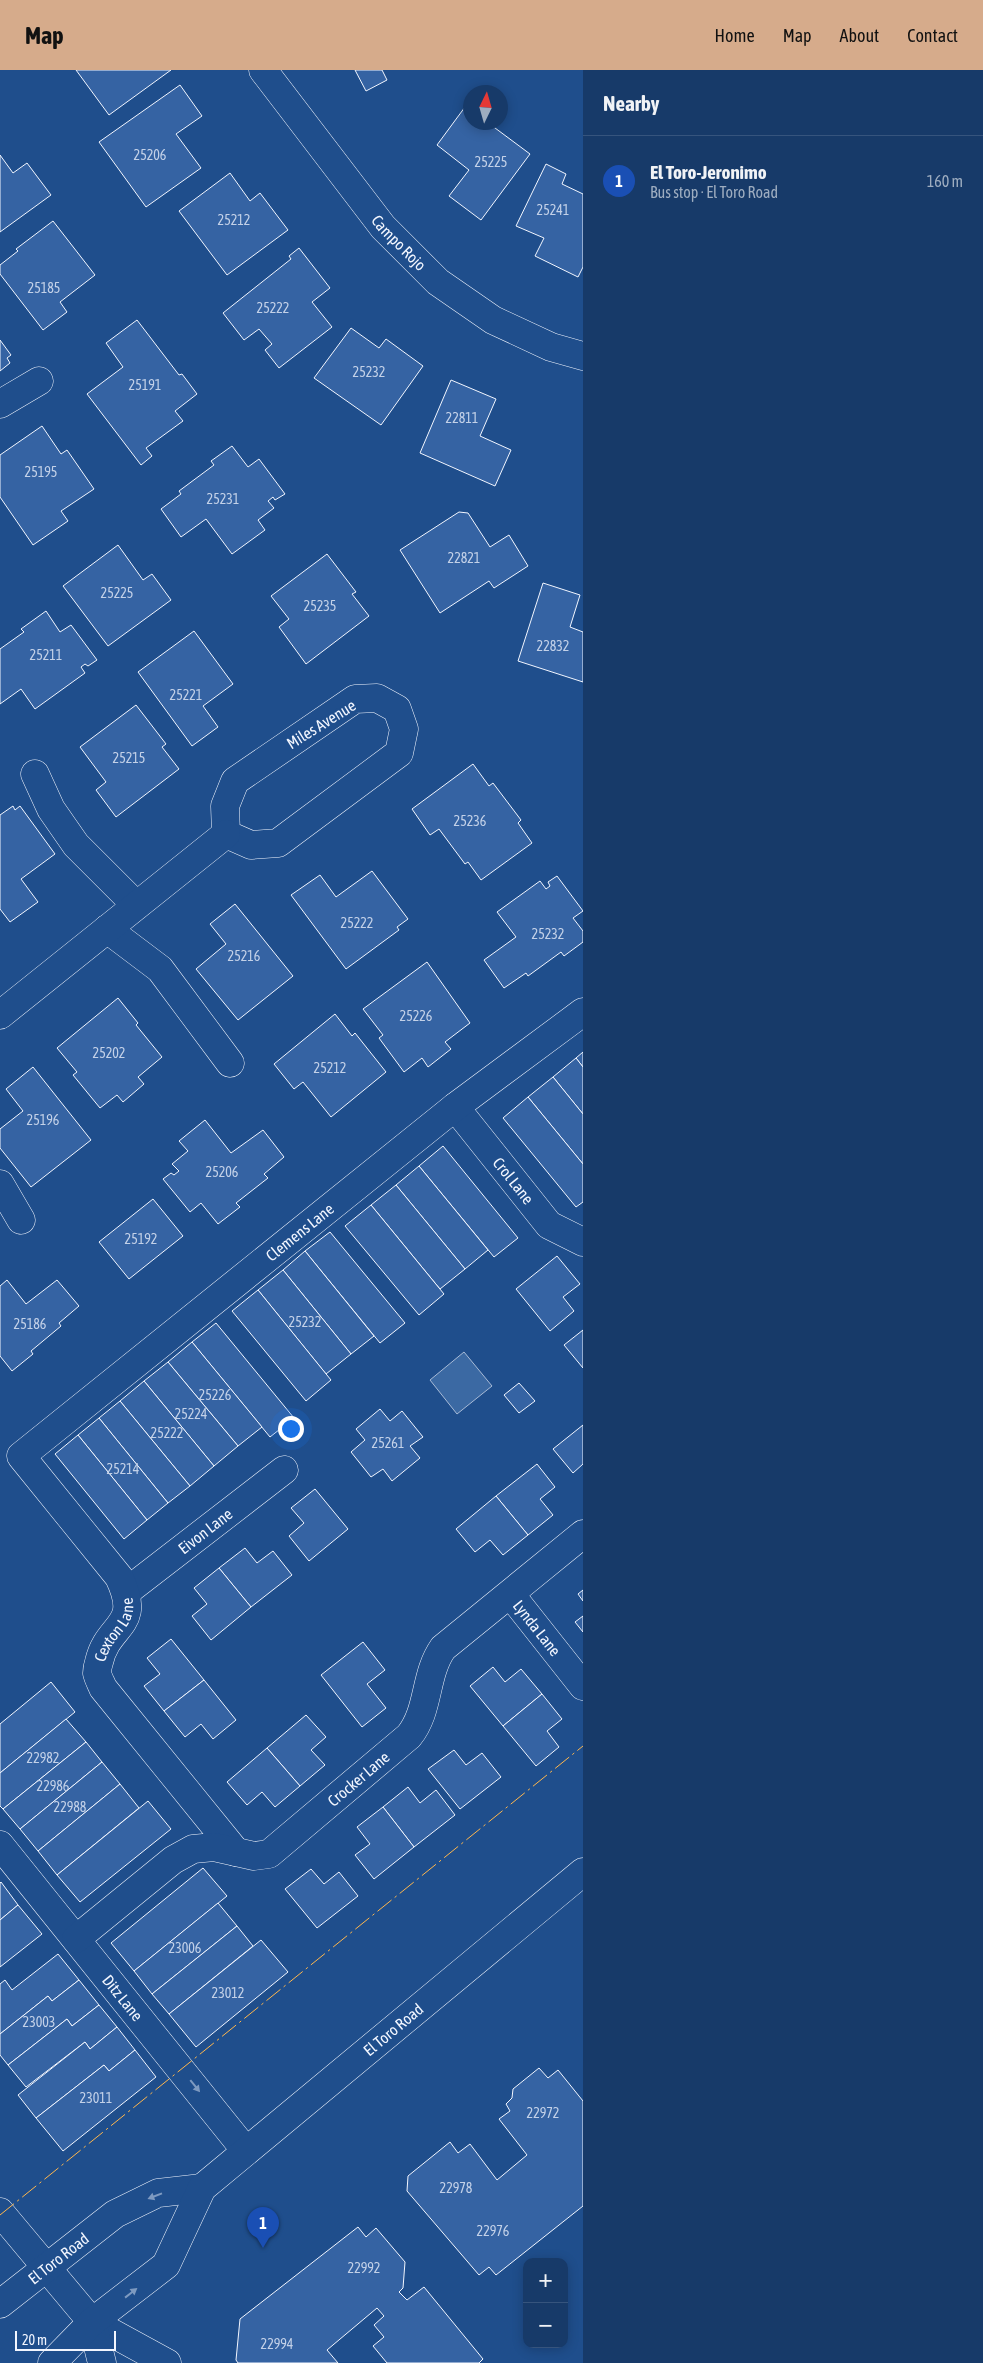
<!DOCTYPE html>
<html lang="en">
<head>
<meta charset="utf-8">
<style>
  :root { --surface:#173a69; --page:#20416f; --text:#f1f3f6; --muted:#9eadc0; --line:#36547d; --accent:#d6ab8b }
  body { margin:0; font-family:"Asap Condensed",sans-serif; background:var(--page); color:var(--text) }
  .controls { position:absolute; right:15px; bottom:15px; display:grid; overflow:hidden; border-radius:10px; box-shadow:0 2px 12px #0003 }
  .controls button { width:45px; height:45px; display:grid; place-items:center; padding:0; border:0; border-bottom:1px solid var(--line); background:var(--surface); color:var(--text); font:25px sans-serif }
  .compass { position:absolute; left:463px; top:15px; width:45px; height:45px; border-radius:50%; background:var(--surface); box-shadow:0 2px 12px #0003; rotate:5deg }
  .scale { position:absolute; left:15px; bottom:12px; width:101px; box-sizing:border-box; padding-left:5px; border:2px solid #f2f6ff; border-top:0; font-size:14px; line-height:18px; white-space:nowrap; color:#f2f6ff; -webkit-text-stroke:4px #1f4e8c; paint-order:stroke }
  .you { position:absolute; left:290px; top:1358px; width:18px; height:18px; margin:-12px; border:4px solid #fff; border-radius:50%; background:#1a73e8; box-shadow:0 0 0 8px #1a73e833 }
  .badge { display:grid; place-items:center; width:32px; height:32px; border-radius:50%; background:var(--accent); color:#fff; font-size:16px; font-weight:700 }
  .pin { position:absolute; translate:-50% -41px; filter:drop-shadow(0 1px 2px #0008) }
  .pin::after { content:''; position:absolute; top:26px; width:18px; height:15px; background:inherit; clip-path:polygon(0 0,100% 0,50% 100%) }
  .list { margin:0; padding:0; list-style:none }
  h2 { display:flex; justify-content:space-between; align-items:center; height:65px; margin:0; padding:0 20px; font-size:21px }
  h2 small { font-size:16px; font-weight:400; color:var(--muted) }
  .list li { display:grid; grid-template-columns:32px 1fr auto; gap:15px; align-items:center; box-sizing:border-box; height:90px; padding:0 20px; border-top:1px solid var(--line) }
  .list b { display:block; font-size:19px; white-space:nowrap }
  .list p { margin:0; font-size:16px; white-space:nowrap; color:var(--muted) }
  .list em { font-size:16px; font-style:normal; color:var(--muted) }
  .map { position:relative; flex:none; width:583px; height:2293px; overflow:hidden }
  header { display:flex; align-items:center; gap:30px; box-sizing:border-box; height:70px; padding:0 25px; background:var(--accent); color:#111 }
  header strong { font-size:24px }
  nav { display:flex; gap:28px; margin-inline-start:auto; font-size:18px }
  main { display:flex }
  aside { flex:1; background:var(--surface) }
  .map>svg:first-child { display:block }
</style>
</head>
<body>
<header>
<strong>Map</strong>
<nav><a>Home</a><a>Map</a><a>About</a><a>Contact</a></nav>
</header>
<main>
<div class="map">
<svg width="583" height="2293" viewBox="0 0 583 2293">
  <rect width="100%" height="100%" fill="#1f4e8c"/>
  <!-- water -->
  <polygon fill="#3b69a3" stroke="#a8bbd7" points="464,1282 492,1316 457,1344 430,1310"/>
  <!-- building -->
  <g fill="#3563a3" stroke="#f2f6ff">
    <polygon points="76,0 171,0 109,45"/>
    <polygon points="355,0 382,0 387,10 366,21"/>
    <polygon points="180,15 202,46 176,64 201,98 146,137 99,72"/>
    <polygon points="465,37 470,41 470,52 487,52 530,84 481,150 449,126 469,100 437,75"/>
    <polygon points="0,85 13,103 27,93 51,125 0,162"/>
    <polygon points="546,94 566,104 562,114 583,124 583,197 578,207 535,186 544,168 516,156"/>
    <polygon points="230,103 250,131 260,123 288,160 227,205 179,141"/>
    <polygon points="53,151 95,205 60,232 67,242 43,260 0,204 0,195 18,181 16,179"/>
    <polygon points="299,178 330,218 312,232 332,257 279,298 265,280 272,274 259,259 244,270 223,243 291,189 289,186"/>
    <polygon points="137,250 179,305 182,304 197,324 175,341 183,351 146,378 152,386 141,395 87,324 123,297 106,273"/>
    <polygon points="351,258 379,278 386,269 423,296 381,355 314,308"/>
    <polygon points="0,270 11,285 7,288 10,293 0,301"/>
    <polygon points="451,310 496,329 480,366 511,380 495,416 420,383"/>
    <polygon points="42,356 61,384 67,380 94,419 61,441 68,451 33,475 0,427 0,385"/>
    <polygon points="232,376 248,397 259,389 285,424 275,430 273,427 268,431 274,438 258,450 265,460 232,484 206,449 181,467 161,439 181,424 179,421 214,395 211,391"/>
    <polygon points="459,442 468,443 490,477 509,465 528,496 494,518 489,511 440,543 400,480"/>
    <polygon points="118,475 143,510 152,504 171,530 108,576 63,516"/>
    <polygon points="327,484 356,522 352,524 369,546 306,594 279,557 289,549 271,526"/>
    <polygon points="543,513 580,525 570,557 583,562 583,612 518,591"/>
    <polygon points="46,541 60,562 71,555 97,590 88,596 85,594 81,597 85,603 35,639 21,619 0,634 0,579 24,562 21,559"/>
    <polygon points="194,561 233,614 203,636 218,657 192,676 138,602"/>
    <polygon points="136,635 166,674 162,677 179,699 116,747 96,720 106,712 80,677"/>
    <polygon points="473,694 489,716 493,713 521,750 518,753 532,773 481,810 468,792 465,794 439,759 430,765 412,739"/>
    <polygon points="13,736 15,740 20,736 55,784 21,809 38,832 10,852 0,839 0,745"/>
    <polygon points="372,801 408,849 397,857 399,860 346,899 291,825 320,805 336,827"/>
    <polygon points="557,806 583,841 573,848 583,861 583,872 564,886 561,882 528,906 526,903 504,918 484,890 516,867 497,842 540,811 546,819 550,816 548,812"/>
    <polygon points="235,834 293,906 238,950 196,899 226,874 210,854"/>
    <polygon points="427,892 470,953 445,972 451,979 428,997 422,988 404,1002 379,968 383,965 363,939"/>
    <polygon points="118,928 138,953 136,955 162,987 138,1007 144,1014 123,1032 117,1025 100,1038 73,1005 77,1002 57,978"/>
    <polygon points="335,944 352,966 355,963 386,1002 331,1047 303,1012 294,1019 274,994"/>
    <polygon points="583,982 583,997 576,988"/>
    <polygon points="576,988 583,997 583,1044 553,1007"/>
    <polygon points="33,997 91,1070 31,1117 0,1078 0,1059 23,1041 6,1019"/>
    <polygon points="553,1007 583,1044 583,1094 528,1027"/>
    <polygon points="528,1027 583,1094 583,1132 576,1137 503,1048"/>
    <polygon points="205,1050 231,1083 263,1060 284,1087 264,1104 268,1108 236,1133 240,1137 218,1154 201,1133 190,1142 163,1109 171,1103 174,1105 179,1101 172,1094 188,1081 179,1071"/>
    <polygon points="443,1076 518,1168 494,1187 419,1096"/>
    <polygon points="419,1096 488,1180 465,1199 396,1115"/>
    <polygon points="396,1115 465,1199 440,1219 371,1135"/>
    <polygon points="153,1129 183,1166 129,1209 99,1172"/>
    <polygon points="371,1135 444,1224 419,1245 345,1156"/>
    <polygon points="330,1162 405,1253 380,1273 305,1181"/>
    <polygon points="305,1181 374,1266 351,1284 283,1200"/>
    <polygon points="557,1186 580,1214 563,1227 574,1241 550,1261 516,1219"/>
    <polygon points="283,1200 351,1284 326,1304 258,1220"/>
    <polygon points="7,1210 26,1234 57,1210 79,1236 59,1253 61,1256 31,1281 33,1284 12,1301 0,1286 0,1216"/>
    <polygon points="258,1220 331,1310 306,1331 232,1241"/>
    <polygon points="216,1253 294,1348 270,1367 192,1272"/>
    <polygon points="583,1260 583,1298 564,1275"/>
    <polygon points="192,1272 262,1357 238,1376 168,1292"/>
    <polygon points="168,1292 238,1376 214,1396 144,1311"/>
    <polygon points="144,1311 214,1396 190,1416 120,1331"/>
    <polygon points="519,1313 535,1331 519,1343 504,1325"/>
    <polygon points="120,1331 190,1416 168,1433 99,1348"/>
    <polygon points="380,1339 390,1351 402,1341 423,1367 410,1376 420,1388 392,1411 383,1399 371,1407 351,1382 365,1370 356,1359"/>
    <polygon points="99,1348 168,1433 147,1450 78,1365"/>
    <polygon points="583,1355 583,1394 573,1403 553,1379"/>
    <polygon points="78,1365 147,1450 124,1469 55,1384"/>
    <polygon points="537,1394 555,1417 540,1429 553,1445 528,1465 496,1426"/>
    <polygon points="315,1419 348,1459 309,1491 289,1466 304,1453 291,1438"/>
    <polygon points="496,1426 528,1465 503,1485 490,1470 475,1482 456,1459"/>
    <polygon points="245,1478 257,1493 273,1481 292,1505 251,1537 219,1498"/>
    <polygon points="219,1498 251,1537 211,1570 192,1546 207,1534 194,1518"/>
    <polygon points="583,1520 583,1531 578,1524"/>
    <polygon points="583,1546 583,1562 575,1552"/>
    <polygon points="171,1569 204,1610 164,1641 144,1616 160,1604 147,1588"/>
    <polygon points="363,1572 385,1600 367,1614 386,1638 362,1657 321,1605"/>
    <polygon points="493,1597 505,1612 521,1599 542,1624 503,1656 470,1616"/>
    <polygon points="204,1610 236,1650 213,1669 201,1654 185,1667 164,1641"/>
    <polygon points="51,1612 75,1642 0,1703 0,1654"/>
    <polygon points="542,1624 562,1649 547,1661 559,1677 536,1696 503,1656"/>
    <polygon points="306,1645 326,1667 311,1680 325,1695 300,1716 267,1678"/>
    <polygon points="66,1649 86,1672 3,1739 0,1736 0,1703"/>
    <polygon points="86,1672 102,1692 20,1759 3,1739"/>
    <polygon points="267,1678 300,1716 275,1737 262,1722 247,1735 227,1712"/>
    <polygon points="454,1680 466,1695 482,1683 501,1707 460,1739 428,1699"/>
    <polygon points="102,1692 120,1714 38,1781 20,1759"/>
    <polygon points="120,1714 139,1738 57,1805 38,1781"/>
    <polygon points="408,1717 420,1733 436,1720 455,1745 414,1777 383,1737"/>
    <polygon points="148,1731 171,1759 80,1832 57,1805"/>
    <polygon points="383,1737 414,1777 374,1809 355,1785 370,1774 357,1757"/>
    <polygon points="203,1798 227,1826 134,1901 111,1873"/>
    <polygon points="311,1799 324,1814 339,1802 358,1826 317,1858 285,1819"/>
    <polygon points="1,1812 18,1835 0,1850 0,1813"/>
    <polygon points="218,1833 237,1856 152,1924 134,1901"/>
    <polygon points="18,1835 42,1864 0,1897 0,1850"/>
    <polygon points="237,1856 253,1876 169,1944 152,1924"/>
    <polygon points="261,1870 288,1902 196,1977 169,1944"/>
    <polygon points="58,1884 79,1910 52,1931 48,1926 0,1964 0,1914 5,1910 12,1920"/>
    <polygon points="79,1910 99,1935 72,1956 67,1949 8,1995 0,1985 0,1964 48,1926 52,1931"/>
    <polygon points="99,1935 117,1957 90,1979 85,1972 26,2017 8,1995 67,1949 72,1956"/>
    <polygon points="117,1957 135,1980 109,2001 104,1995 36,2048 18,2025 85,1972 90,1979"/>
    <polygon points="135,1980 156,2007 63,2081 36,2048 104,1995 109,2001"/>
    <polygon points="539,1998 548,2008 558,2000 583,2031 583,2136 496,2205 489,2197 479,2205 407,2121 408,2106 450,2072 458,2083 470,2074 497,2110 527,2085 499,2049 510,2041 506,2034 512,2028 513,2019"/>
    <polygon points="358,2157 366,2167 376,2158 405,2192 403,2218 399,2222 407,2230 424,2217 483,2289 479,2293 387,2293 373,2276 384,2267 374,2255 384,2246 377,2238 327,2280 338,2293 238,2293 236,2290 240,2249"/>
  </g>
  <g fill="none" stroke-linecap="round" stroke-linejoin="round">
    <!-- minor casing -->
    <g stroke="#f2f6ff" stroke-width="29">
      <g id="minor">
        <path id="s1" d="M263 0 383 157 438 212 493 250 551 277 583 286"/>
        <polyline points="0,334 39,311"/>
        <polygon points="377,628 397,639 404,659 399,683 278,773 251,775 226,764 225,736 235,711 355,629"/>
        <polyline points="35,704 51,739 76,775 136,835"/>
        <polyline points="107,859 160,899 230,993"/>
        <polyline points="0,945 226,764"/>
        <path id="s2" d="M455 1037 549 1155 583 1172"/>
        <polyline points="0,1114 21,1150"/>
        <path id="s3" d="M126 1522 284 1400"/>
        <path id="s4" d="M511 1525 583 1616"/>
        <path id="s5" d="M0 1775 246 2081"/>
        <path id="s6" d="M236 1782 103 1618C101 1613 98 1608 97 1603 97 1600 98 1595 99 1592 108 1552 143 1558 119 1507L21 1386 455 1037 583 942"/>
        <path id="s7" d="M76 1869 173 1790 193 1779 214 1777 254 1786 269 1784 409 1666C430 1640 424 1605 443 1578L583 1464"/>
      </g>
    </g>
    <!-- major casing -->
    <g stroke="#f2f6ff" stroke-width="29">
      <g id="major">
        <polyline points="0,2142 92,2252 167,2293"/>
        <path id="s8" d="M0 2234 115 2144 158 2123 202 2118"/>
        <polyline points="92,2252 102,2293"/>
        <path id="s9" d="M52 2293 92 2252 166 2195 202 2118 583 1802"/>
      </g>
    </g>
    <!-- minor -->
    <use href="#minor" stroke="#1f4e8c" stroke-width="28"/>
    <!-- major -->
    <use href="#major" stroke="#1f4e8c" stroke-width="28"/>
    <!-- power -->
    <polyline stroke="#ffb74d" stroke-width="1" stroke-dasharray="18 4 2.5 4" stroke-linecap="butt" points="0,2145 583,1676"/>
  </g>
  <!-- one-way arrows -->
  <defs><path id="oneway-solid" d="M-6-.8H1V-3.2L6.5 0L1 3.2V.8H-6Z" transform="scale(1.25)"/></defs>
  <g fill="#7e9ac0">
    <use href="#oneway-solid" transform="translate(195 2016) rotate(51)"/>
    <use href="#oneway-solid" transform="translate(155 2126) rotate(159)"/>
    <use href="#oneway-solid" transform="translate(131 2223) rotate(-38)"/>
  </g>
  <g text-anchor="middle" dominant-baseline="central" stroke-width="4" stroke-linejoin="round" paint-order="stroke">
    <!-- number labels -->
    <g font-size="14" fill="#c3d1e8">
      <text x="150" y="85">25206</text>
      <text x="491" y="92">25225</text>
      <text x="553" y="140">25241</text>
      <text x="234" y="150">25212</text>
      <text x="44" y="218">25185</text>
      <text x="273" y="238">25222</text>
      <text x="369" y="302">25232</text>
      <text x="145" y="315">25191</text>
      <text x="462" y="348">22811</text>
      <text x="41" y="402">25195</text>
      <text x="223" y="429">25231</text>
      <text x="464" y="488">22821</text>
      <text x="117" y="523">25225</text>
      <text x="320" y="536">25235</text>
      <text x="553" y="576">22832</text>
      <text x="46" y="585">25211</text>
      <text x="186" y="625">25221</text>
      <text x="129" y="688">25215</text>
      <text x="470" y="751">25236</text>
      <text x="357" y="853">25222</text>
      <text x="548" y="864">25232</text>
      <text x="244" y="886">25216</text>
      <text x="416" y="946">25226</text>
      <text x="109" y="983">25202</text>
      <text x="330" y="998">25212</text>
      <text x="43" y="1050">25196</text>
      <text x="222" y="1102">25206</text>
      <text x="141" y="1169">25192</text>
      <text x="305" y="1252">25232</text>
      <text x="30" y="1254">25186</text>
      <text x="215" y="1325">25226</text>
      <text x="191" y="1344">25224</text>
      <text x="167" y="1363">25222</text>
      <text x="388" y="1373">25261</text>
      <text x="123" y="1399">25214</text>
      <text x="43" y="1688">22982</text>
      <text x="53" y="1716">22986</text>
      <text x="70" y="1737">22988</text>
      <text x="185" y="1878">23006</text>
      <text x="228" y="1923">23012</text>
      <text x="39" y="1952">23003</text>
      <text x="96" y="2028">23011</text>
      <text x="543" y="2043">22972</text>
      <text x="456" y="2118">22978</text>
      <text x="493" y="2161">22976</text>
      <text x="364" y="2198">22992</text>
      <text x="277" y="2274">22994</text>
    </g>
    <!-- street labels -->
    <g font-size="16" fill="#f2f6ff" stroke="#1f4e8c">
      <text stroke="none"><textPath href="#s1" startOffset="220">Campo Rojo</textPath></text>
      <text transform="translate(321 654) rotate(-32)">Miles Avenue</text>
      <text stroke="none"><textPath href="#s2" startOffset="94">Crol Lane</textPath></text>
      <text stroke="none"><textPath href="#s6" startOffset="846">Clemens Lane</textPath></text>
      <text stroke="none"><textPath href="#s3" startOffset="100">Eivon Lane</textPath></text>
      <text stroke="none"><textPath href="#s4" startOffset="42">Lynda Lane</textPath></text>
      <text stroke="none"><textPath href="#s6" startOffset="275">Cexton Lane</textPath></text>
      <text stroke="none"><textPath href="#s7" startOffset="342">Crocker Lane</textPath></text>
      <text stroke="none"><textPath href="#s5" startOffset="196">Ditz Lane</textPath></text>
      <text stroke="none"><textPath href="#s9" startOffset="484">El Toro Road</textPath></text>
      <text stroke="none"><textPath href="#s8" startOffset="74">El Toro Road</textPath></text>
    </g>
  </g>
</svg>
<div class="controls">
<button>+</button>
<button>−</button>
</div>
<svg class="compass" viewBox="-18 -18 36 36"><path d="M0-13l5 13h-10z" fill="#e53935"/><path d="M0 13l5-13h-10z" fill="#9eadc0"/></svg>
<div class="scale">20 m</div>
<div class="you"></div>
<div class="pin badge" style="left:263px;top:2178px;background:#1a4fb4">1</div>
</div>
<aside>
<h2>Nearby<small></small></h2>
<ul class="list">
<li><span class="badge" style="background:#1a4fb4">1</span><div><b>El Toro-Jeronimo</b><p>Bus stop · El Toro Road</p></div><em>160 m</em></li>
</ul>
</aside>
</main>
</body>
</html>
